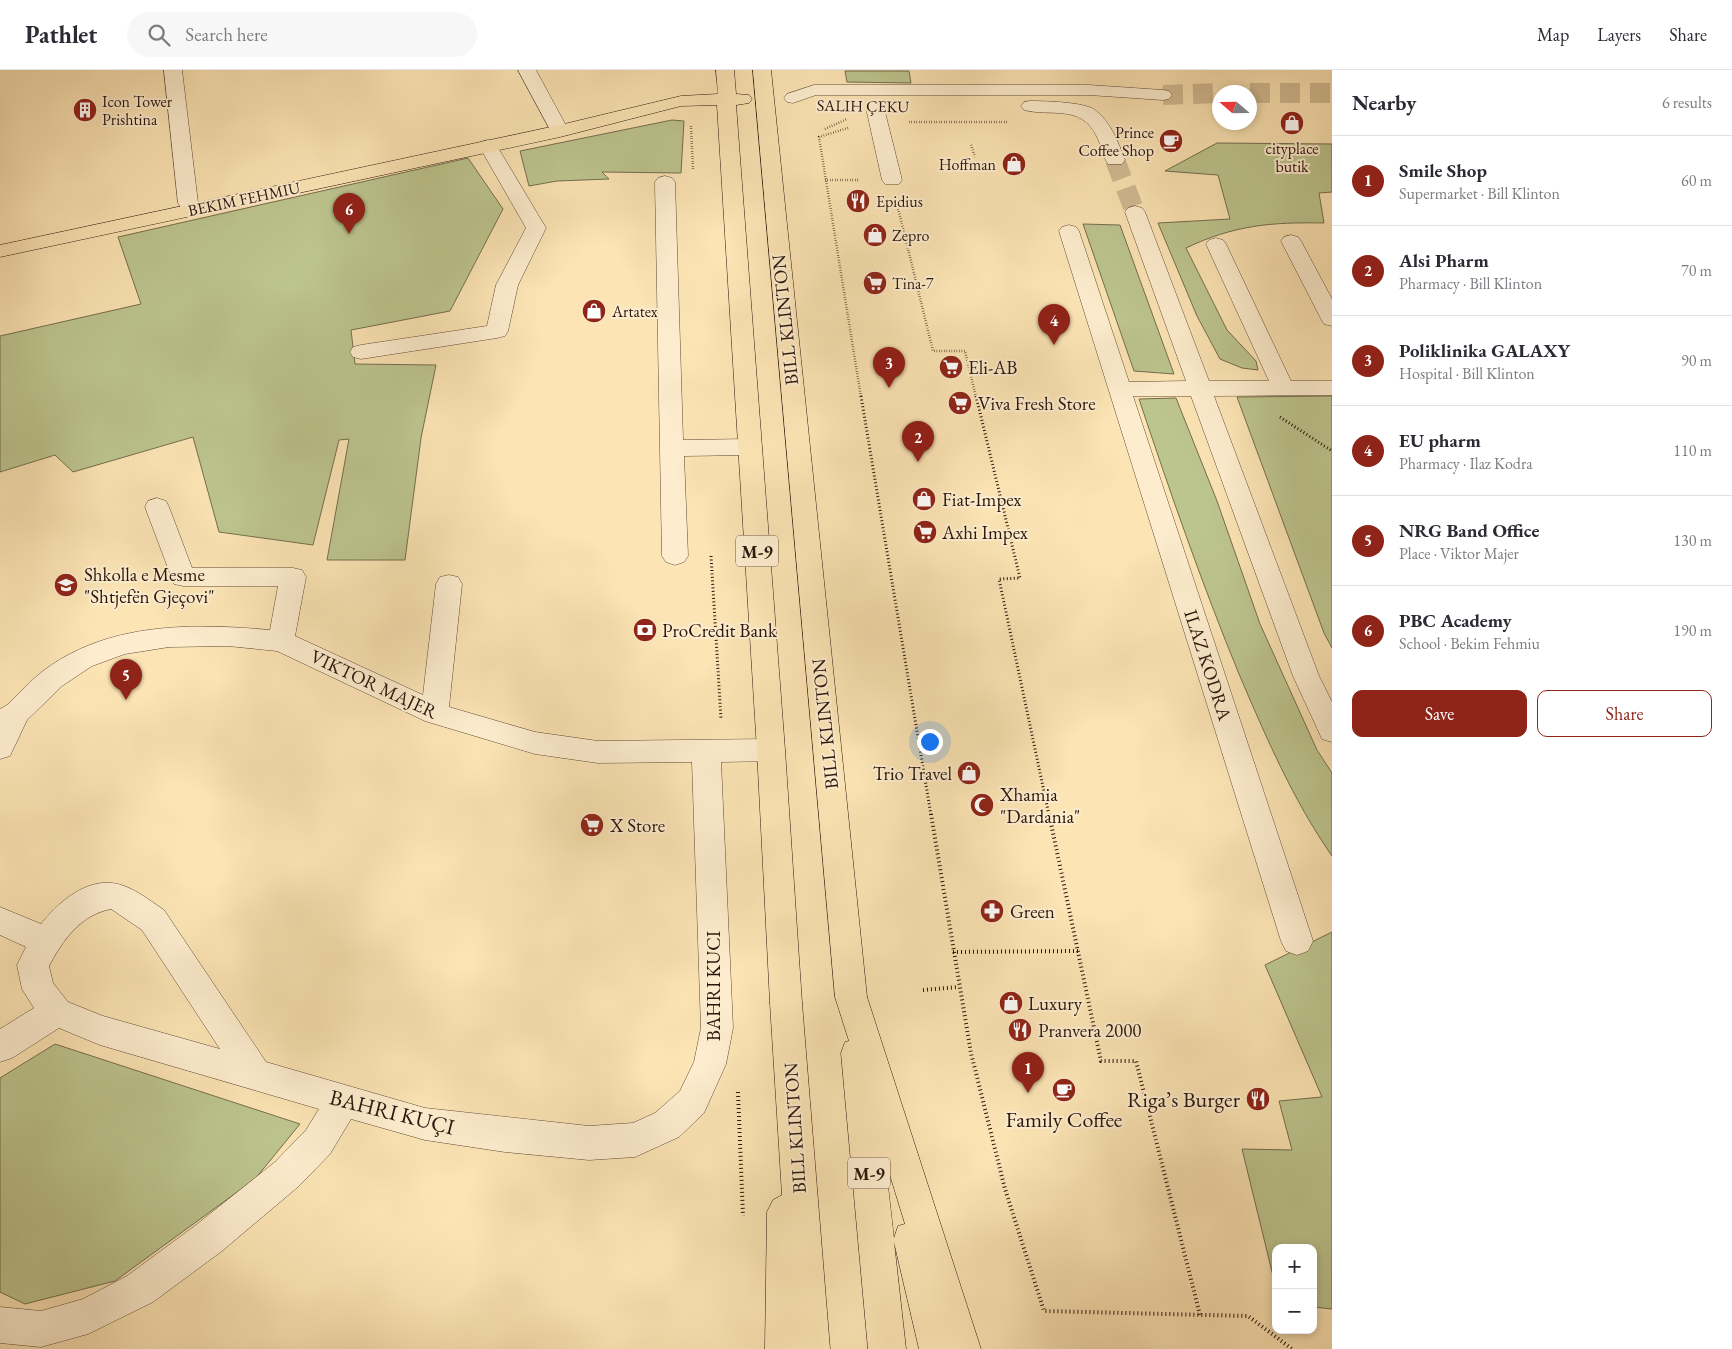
<!DOCTYPE html>
<html lang="en">
<head>
<meta charset="utf-8">
<style>
  :root { --surface:#fff; --page:#f7f7f7; --text:#2b2b33; --muted:#7c7c81; --line:#e1e1e2; --accent:#8f2418 }
  body { margin:0; font-family:"EB Garamond",serif; background:var(--page); color:var(--text) }
  .controls { position:absolute; right:15px; bottom:15px; display:grid; overflow:hidden; border-radius:10px; box-shadow:0 2px 8px #0003 }
  .controls button { width:45px; height:45px; display:grid; place-items:center; padding:0; border:0; border-bottom:1px solid var(--line); background:var(--surface); color:var(--text); font:25px sans-serif }
  .compass { position:absolute; left:1212px; top:15px; width:45px; height:45px; border-radius:50%; background:var(--surface); box-shadow:0 2px 8px #0003; rotate:290deg }
  .you { position:absolute; left:929px; top:671px; width:18px; height:18px; margin:-12px; border:4px solid #fff; border-radius:50%; background:#1a73e8; box-shadow:0 0 0 8px #1a73e833 }
  .badge { display:grid; place-items:center; width:32px; height:32px; border-radius:50%; background:var(--accent); color:#fff; font-size:16px; font-weight:700 }
  .pin { position:absolute; translate:-50% -41px; filter:drop-shadow(0 1px 2px #0008) }
  .pin::after { content:''; position:absolute; top:26px; width:18px; height:15px; background:inherit; clip-path:polygon(0 0,100% 0,50% 100%) }
  .list { margin:0; padding:0; list-style:none }
  h2 { display:flex; justify-content:space-between; align-items:center; height:65px; margin:0; padding:0 20px; font-size:21px }
  h2 small { font-size:16px; font-weight:400; color:var(--muted) }
  .list li { display:grid; grid-template-columns:32px 1fr auto; gap:15px; align-items:center; box-sizing:border-box; height:90px; padding:0 20px; border-top:1px solid var(--line) }
  .list b { display:block; font-size:19px; white-space:nowrap }
  .list p { margin:0; font-size:16px; white-space:nowrap; color:var(--muted) }
  .list em { font-size:16px; font-style:normal; color:var(--muted) }
  .actions { display:flex; gap:10px; padding:15px 20px }
  .actions a { flex:1; padding:11px 0; border:1px solid var(--accent); border-radius:10px; text-align:center; font-size:18px; color:var(--accent) }
  .actions .main { background:var(--accent); color:#fff }
  .icon { flex:none; width:28px; height:28px; fill:none; stroke:currentColor; stroke-width:2; stroke-linecap:round; stroke-linejoin:round }
  .map { position:relative; flex:none; width:1332px; height:1279px; overflow:hidden }
  header { display:flex; align-items:center; gap:30px; box-sizing:border-box; height:70px; padding:0 25px; background:var(--surface); border-bottom:1px solid var(--line) }
  header strong { font-size:24px }
  nav { display:flex; gap:28px; margin-inline-start:auto; font-size:18px }
  .search { width:350px; height:45px; background:var(--page); display:flex; align-items:center; gap:12px; box-sizing:border-box; padding:0 18px; border-radius:28px; color:var(--muted); font-size:19px }
  main { display:flex }
  aside { flex:1; background:var(--surface) }
  .map>svg:first-child { display:block }
</style>
</head>
<body>
<header>
<strong>Pathlet</strong>
<div class="search"><svg class="icon" aria-label="search" viewBox="0 0 24 24"><circle cx="10" cy="10" r="6"/><path d="M15 15l6 6"/></svg>Search here</div>
<nav><a>Map</a><a>Layers</a><a>Share</a></nav>
</header>
<main>
<div class="map">
<svg width="1332" height="1279" viewBox="0 0 1332 1279">
  <rect width="100%" height="100%" fill="#fce4b4"/>
  <filter id="stains"><feTurbulence type="fractalNoise" baseFrequency=".004" numOctaves="4"/><feColorMatrix values="0 0 0 0 .2 0 0 0 0 .09 0 0 0 0 .02 0 0 0 .5 -.17"/></filter>
  <radialGradient id="worn" r=".72"><stop offset=".6" stop-color="#630" stop-opacity="0"/><stop offset="1" stop-color="#630" stop-opacity=".3"/></radialGradient>
  <!-- green -->
  <g fill="#bdc58f" stroke="#746d4e">
    <polygon points="845,1 909,1 911,13 847,12"/>
    <polygon points="672,50 684,51 681,103 602,102 609,109 557,111 529,116 520,81"/>
    <path d="M1217 73 1332 74V122L1319 123 1324 153C1272 152 1234 155 1186 178L1227 260 1256 291 1258 300 1242 298 1220 289 1197 246 1158 153 1230 149 1218 105 1165 101Z"/>
    <polygon points="468,88 503,139 450,241 351,260 355,294 436,295 421,368 405,490 327,490 349,369 339,370 313,475 219,462 193,367 73,402 55,385 0,402 0,266 141,234 118,167"/>
    <polygon points="1083,154 1120,155 1174,304 1134,301"/>
    <polygon points="1332,326 1332,578 1324,563 1237,327"/>
    <path d="M1176 328 1217 431 1260 554 1317 680 1332 703V786C1293 730 1266 667 1239 604 1202 514 1170 422 1139 329Z"/>
    <polygon points="1332,862 1332,1239 1313,1237 1313,1178 1276,1178 1276,1218 1242,1079 1292,1080 1279,1031 1322,1027 1265,895"/>
    <polygon points="55,974 300,1054 255,1109 115,1211 25,1234 0,1222 0,1008"/>
  </g>
  <g fill="none" stroke-linecap="round" stroke-linejoin="round">
    <!-- minor-tunnel -->
    <g stroke="#d2bb93" stroke-width="20" stroke-dasharray="20 10" stroke-linecap="butt">
      <polyline points="1250,23 1332,23"/>
      <polyline points="1163,25 1220,23"/>
      <polyline points="1115,90 1135,142"/>
    </g>
    <!-- minor casing -->
    <g stroke="#5f4937" stroke-width="1">
      <g id="minor">
        <polygon points="164,0 182,0 198,133 202,140 199,144 185,144 178,133"/>
        <polygon points="518,0 536,0 569,61 567,65 553,65"/>
        <polygon points="814,15 1089,15 1163,20 1169,21 1172,25 1169,29 1163,30 1089,25 816,25 793,33 787,32 784,28 787,24"/>
        <path d="M1030 31C1044 31 1085 32 1095 40 1111 52 1118 72 1125 90L1122 94H1108C1102 85 1101 74 1096 65 1080 34 1051 47 1024 40L1021 36 1024 32Z"/>
        <polygon points="875,32 881,34 884,38 902,110 899,114 885,114 882,110 866,38 869,34"/>
        <polygon points="488,70 495,72 497,76 546,158 518,215 508,261 505,266 497,268 361,289 353,287 350,282 353,277 361,275 487,256 496,215 526,158 479,76 481,72"/>
        <polygon points="665,106 672,108 675,112 683,370 749,369 757,371 761,377 757,383 749,385 684,386 688,486 684,492 675,495 666,492 662,486 655,112 658,108"/>
        <polygon points="1135,136 1142,138 1145,142 1209,311 1269,311 1206,174 1209,170 1216,168 1223,170 1226,174 1291,311 1332,311 1332,325 1214,326 1319,606 1332,632 1332,672 1322,669 1293,606 1191,326 1133,326 1313,871 1308,881 1297,885 1286,881 1281,871 1059,161 1062,157 1069,155 1076,157 1079,161 1129,312 1186,311 1125,142 1128,138"/>
        <polygon points="1291,165 1298,167 1301,171 1332,229 1332,256 1324,254 1321,249 1281,171 1284,167"/>
        <path d="M157 428 166 431 169 437 192 498H293L302 500 306 507 295 566 423 625 436 514 440 507 449 505 458 507 462 514 449 637 535 662 598 671 771 669 781 672 785 680 781 688 771 691 721 692 733 958 726 994 704 1043 679 1067 635 1087 589 1090 505 1082 425 1070 351 1049 330 1084 299 1116 222 1181 153 1232 88 1264 41 1277 0 1273V1237L41 1241 83 1229 127 1206 196 1155 275 1092 306 1060 319 1039 100 975 59 958 12 988 0 992V959L34 938 22 919 17 895 26 877 0 865V837L41 854C57 834 83 810 112 813 131 815 149 830 164 840L266 992 425 1038 589 1056 633 1053 655 1043 680 1021 694 992 701 958 692 692 598 693 535 684 425 651 277 581 228 576 169 577 125 584 92 596 62 616 27 650 10 686 0 689V639L7 635C19 624 30 611 43 601 108 552 193 553 270 560L278 516H183L174 514 145 437 148 431ZM111 839 142 860 220 979 103 946 68 932 53 913 49 896C63 870 80 845 111 839Z"/>
      </g>
    </g>
    <!-- major casing -->
    <g stroke="#2b150d" stroke-width="1">
      <g id="major">
        <polygon points="716,0 734,0 736,24 749,25 752,29 749,33 736,35 785,680 802,933 797,943 786,948 775,943 770,933 757,680 717,35 681,36 560,67 0,187 0,175 560,55 681,26 718,24"/>
        <polygon points="753,0 771,0 867,927 862,937 851,942 840,937 835,927"/>
      </g>
    </g>
    <!-- highway casing -->
    <g stroke="#2b150d" stroke-width="1">
      <g id="highway">
        <path d="M851 912 862 917 867 927 981 1279H919L894 1172 906 1279H868L841 983 845 972 849 971 835 927 840 917ZM885 1089 905 1154 898 1156 894 1168Z"/>
        <polygon points="786,918 797,923 802,933 830,1279 765,1279 767,1142 773,1130 782,1125 770,933 775,923"/>
      </g>
    </g>
    <!-- path-far2 -->
    <g stroke="#2b150d" stroke-width="2.5" stroke-dasharray="0.5 2" stroke-linecap="butt">
      <polyline points="909,52 1008,52"/>
      <polyline points="691,56 693,100"/>
      <polyline points="848,58 819,67 861,327"/>
      <polyline points="825,59 847,49"/>
      <polyline points="971,75 975,87"/>
      <polyline points="825,110 860,110"/>
      <polyline points="897,134 933,281 965,281 976,327"/>
    </g>
    <!-- path-far1 -->
    <g stroke="#2b150d" stroke-width="3" stroke-dasharray="1 2.5" stroke-linecap="butt">
      <polyline points="861,326 931,745"/>
      <polyline points="976,326 1020,508 999,509 1049,745"/>
      <polyline points="1280,347 1332,381"/>
      <polyline points="711,486 721,649"/>
    </g>
    <!-- path -->
    <g stroke="#2b150d" stroke-width="4" stroke-dasharray="1 3" stroke-linecap="butt">
      <polyline points="931,744 971,983 1005,1119 1044,1241 1248,1246 1292,1279"/>
      <polyline points="1049,744 1101,991 1136,991 1200,1245"/>
      <polyline points="953,882 1078,881"/>
      <polyline points="923,920 959,917"/>
      <polyline points="738,1022 743,1146"/>
    </g>
    <!-- minor -->
    <use href="#minor" fill="#fdedce" fill-rule="evenodd"/>
    <!-- major -->
    <use href="#major" fill="#fce4b4" fill-rule="evenodd"/>
    <!-- highway -->
    <use href="#highway" fill="#fce4b4" fill-rule="evenodd"/>
  </g>
  <!-- icons -->
  <defs>
    <g id="building-disc" transform="scale(1.25)"><circle r="9.5" fill="#8f2418" stroke="#fdedce"/><path d="M-4-6H4V6H1V3H-1V6H-4ZM-2.5-4.3h1.7v1.8h-1.7ZM.8-4.3h1.7v1.8H.8ZM-2.5-1h1.7V.8h-1.7ZM.8-1h1.7V.8H.8Z" fill="#fff"/></g>
    <g id="shop-disc" transform="scale(1.25)"><circle r="9.5" fill="#8f2418" stroke="#fdedce"/><path d="M-5-2.5h2.3a2.7 3.5 0 0 1 5.4 0H5L5.5 6h-11ZM-1.5-2.5h3a1.5 2.3 0 0 0-3 0Z" fill="#fff"/></g>
    <g id="cafe-disc" transform="scale(1.25)"><circle r="9.5" fill="#8f2418" stroke="#fdedce"/><path d="M-5.5-4.5H6V0H3Q3 3.5 0 3.5H-2.5Q-5.5 3.5-5.5 0ZM3-3.2v2h1.7v-2ZM-6 4.5H4V6H-6Z" fill="#fff"/></g>
    <g id="restaurant-disc" transform="scale(1.25)"><circle r="9.5" fill="#8f2418" stroke="#fdedce"/><path d="M-5-6h1v4h1v-4h1v4h1v-4h1v5L-1.5 .5V6h-2V.5L-5-1ZM5-6V6H3V1.5H1.5Q1.5-4 5-6Z" fill="#fff"/></g>
    <g id="supermarket-disc" transform="scale(1.25)"><circle r="9.5" fill="#8f2418" stroke="#fdedce"/><path d="M-6-5.5h2.5l.6 2H6L4.5 2H-2.5L-4.4-4H-6ZM-1.5 3.2a1.3 1.3 0 1 0 .1 0ZM3 3.2a1.3 1.3 0 1 0 .1 0Z" fill="#fff"/></g>
    <g id="school-disc" transform="scale(1.25)"><circle r="9.5" fill="#8f2418" stroke="#fdedce"/><path d="M0-5L7-2L0 1L-7-2ZM-4 1L0 2.5L4 1V4Q0 6-4 4Z" fill="#fff"/></g>
    <g id="bank-disc" transform="scale(1.25)"><circle r="9.5" fill="#8f2418" stroke="#fdedce"/><path d="M-6-4H6V4H-6ZM0-2.3a2.3 2.3 0 1 0 0 4.6a2.3 2.3 0 1 0 0-4.6Z" fill="#fff"/></g>
    <g id="mosque-disc" transform="scale(1.25)"><circle r="9.5" fill="#8f2418" stroke="#fdedce"/><path d="M3.5-4.9A6 6 0 1 0 3.5 4.9A5 5 0 1 1 3.5-4.9Z" fill="#fff"/></g>
    <g id="pharmacy-disc" transform="scale(1.25)"><circle r="9.5" fill="#8f2418" stroke="#fdedce"/><path d="M-2-6h4v4h4v4h-4v4h-4v-4h-4v-4h4Z" fill="#fff"/></g>
  </defs>
  <g fill-rule="evenodd">
    <use href="#building-disc" x="85" y="40"/>
    <use href="#shop-disc" x="1292" y="53"/>
    <use href="#cafe-disc" x="1171" y="71"/>
    <use href="#shop-disc" x="1014" y="94"/>
    <use href="#restaurant-disc" x="858" y="131"/>
    <use href="#shop-disc" x="875" y="165"/>
    <use href="#supermarket-disc" x="875" y="213"/>
    <use href="#shop-disc" x="594" y="241"/>
    <use href="#supermarket-disc" x="951" y="297"/>
    <use href="#supermarket-disc" x="960" y="333"/>
    <use href="#shop-disc" x="924" y="429"/>
    <use href="#supermarket-disc" x="925" y="462"/>
    <use href="#school-disc" x="66" y="515"/>
    <use href="#bank-disc" x="645" y="560"/>
    <use href="#shop-disc" x="969" y="703"/>
    <use href="#mosque-disc" x="982" y="735"/>
    <use href="#supermarket-disc" x="592" y="755"/>
    <use href="#pharmacy-disc" x="992" y="841"/>
    <use href="#shop-disc" x="1011" y="933"/>
    <use href="#restaurant-disc" x="1020" y="960"/>
    <use href="#cafe-disc" x="1064" y="1020"/>
    <use href="#restaurant-disc" x="1258" y="1029"/>
  </g>
  <g text-anchor="middle" dominant-baseline="central" stroke-width="4" stroke-linejoin="round" paint-order="stroke">
    <!-- far-poi labels -->
    <g font-size="16" fill="#2b150d" stroke="#fdedce" text-anchor="start">
      <text x="102" y="31">Icon Tower<tspan x="102" dy="18">Prishtina</tspan></text>
      <text x="1154" y="62" text-anchor="end">Prince<tspan x="1154" dy="18">Coffee Shop</tspan></text>
      <text x="1292" y="78" text-anchor="middle">cityplace<tspan x="1292" dy="18">butik</tspan></text>
      <text x="996" y="94" text-anchor="end">Hoffman</text>
      <text x="876" y="131">Epidius</text>
      <text x="892" y="165">Zepro</text>
      <text x="892" y="213">Tina-7</text>
      <text x="612" y="241">Artatex</text>
    </g>
    <!-- far-street labels -->
    <g font-size="16" fill="#2b150d" stroke="#fdedce">
      <text transform="translate(863 36) rotate(1)">SALIH ÇEKU</text>
      <text transform="translate(244 129) rotate(-12)">BEKIM FEHMIU</text>
    </g>
    <!-- shield labels -->
    <g fill="#fdedce" stroke="#6a5647" stroke-width="1">
      <rect x="736" y="465.5" width="42" height="31" rx="4"/>
      <rect x="848" y="1087.5" width="42" height="31" rx="4"/>
    </g>
    <g font-size="18" font-weight="bold" fill="#2b150d">
      <text x="757" y="481">M-9</text>
      <text x="869" y="1103">M-9</text>
    </g>
    <!-- street labels -->
    <g font-size="19" fill="#2b150d" stroke="#fdedce">
      <text transform="translate(785 250) rotate(-96)">BILL KLINTON</text>
      <text transform="translate(1208 595) rotate(72)">ILAZ KODRA</text>
      <text transform="translate(374 614) rotate(25)">VIKTOR MAJER</text>
      <text transform="translate(825 654) rotate(-96)">BILL KLINTON</text>
      <text transform="translate(713 916) rotate(-90)">BAHRI KUCI</text>
      <text transform="translate(795 1058) rotate(-94)">BILL KLINTON</text>
    </g>
    <!-- poi labels -->
    <g font-size="19" fill="#2b150d" stroke="#fdedce" text-anchor="start">
      <text x="968" y="297">Eli-AB</text>
      <text x="978" y="333">Viva Fresh Store</text>
      <text x="942" y="429">Fiat-Impex</text>
      <text x="942" y="462">Axhi Impex</text>
      <text x="84" y="504">Shkolla e Mesme<tspan x="84" dy="22">"Shtjefën Gjeçovi"</tspan></text>
      <text x="662" y="560">ProCredit Bank</text>
      <text x="952" y="703" text-anchor="end">Trio Travel</text>
      <text x="1000" y="724">Xhamia<tspan x="1000" dy="22">"Dardania"</tspan></text>
      <text x="610" y="755">X Store</text>
      <text x="1010" y="841">Green</text>
      <text x="1028" y="933">Luxury</text>
      <text x="1038" y="960">Pranvera 2000</text>
    </g>
    <!-- near-poi labels -->
    <g font-size="22" fill="#2b150d" stroke="#fdedce" text-anchor="end">
      <text x="1240" y="1029">Riga’s Burger</text>
      <text x="1064" y="1049" text-anchor="middle">Family Coffee</text>
    </g>
    <!-- near-street labels -->
    <g font-size="22" fill="#2b150d" stroke="#fdedce">
      <text transform="translate(392 1042) rotate(14)">BAHRI KUÇI</text>
    </g>
  </g>
  <rect width="100%" height="100%" filter="url(#stains)"/>
  <rect width="100%" height="100%" fill="url(#worn)"/>
</svg>
<div class="controls">
<button>+</button>
<button>−</button>
</div>
<svg class="compass" viewBox="-18 -18 36 36"><path d="M0-13l5 13h-10z" fill="#e53935"/><path d="M0 13l5-13h-10z" fill="#7c7c81"/></svg>
<div class="you"></div>
<div class="pin badge" style="left:1028px;top:1023px">1</div>
<div class="pin badge" style="left:918px;top:392px">2</div>
<div class="pin badge" style="left:889px;top:318px">3</div>
<div class="pin badge" style="left:1054px;top:275px">4</div>
<div class="pin badge" style="left:126px;top:630px">5</div>
<div class="pin badge" style="left:349px;top:164px">6</div>
</div>
<aside>
<h2>Nearby<small>6 results</small></h2>
<ul class="list">
<li><span class="badge">1</span><div><b>Smile Shop</b><p>Supermarket · Bill Klinton</p></div><em>60 m</em></li>
<li><span class="badge">2</span><div><b>Alsi Pharm</b><p>Pharmacy · Bill Klinton</p></div><em>70 m</em></li>
<li><span class="badge">3</span><div><b>Poliklinika GALAXY</b><p>Hospital · Bill Klinton</p></div><em>90 m</em></li>
<li><span class="badge">4</span><div><b>EU pharm</b><p>Pharmacy · Ilaz Kodra</p></div><em>110 m</em></li>
<li><span class="badge">5</span><div><b>NRG Band Office</b><p>Place · Viktor Majer</p></div><em>130 m</em></li>
<li><span class="badge">6</span><div><b>PBC Academy</b><p>School · Bekim Fehmiu</p></div><em>190 m</em></li>
</ul>
<div class="actions"><a class="main">Save</a><a>Share</a></div>
</aside>
</main>
</body>
</html>
